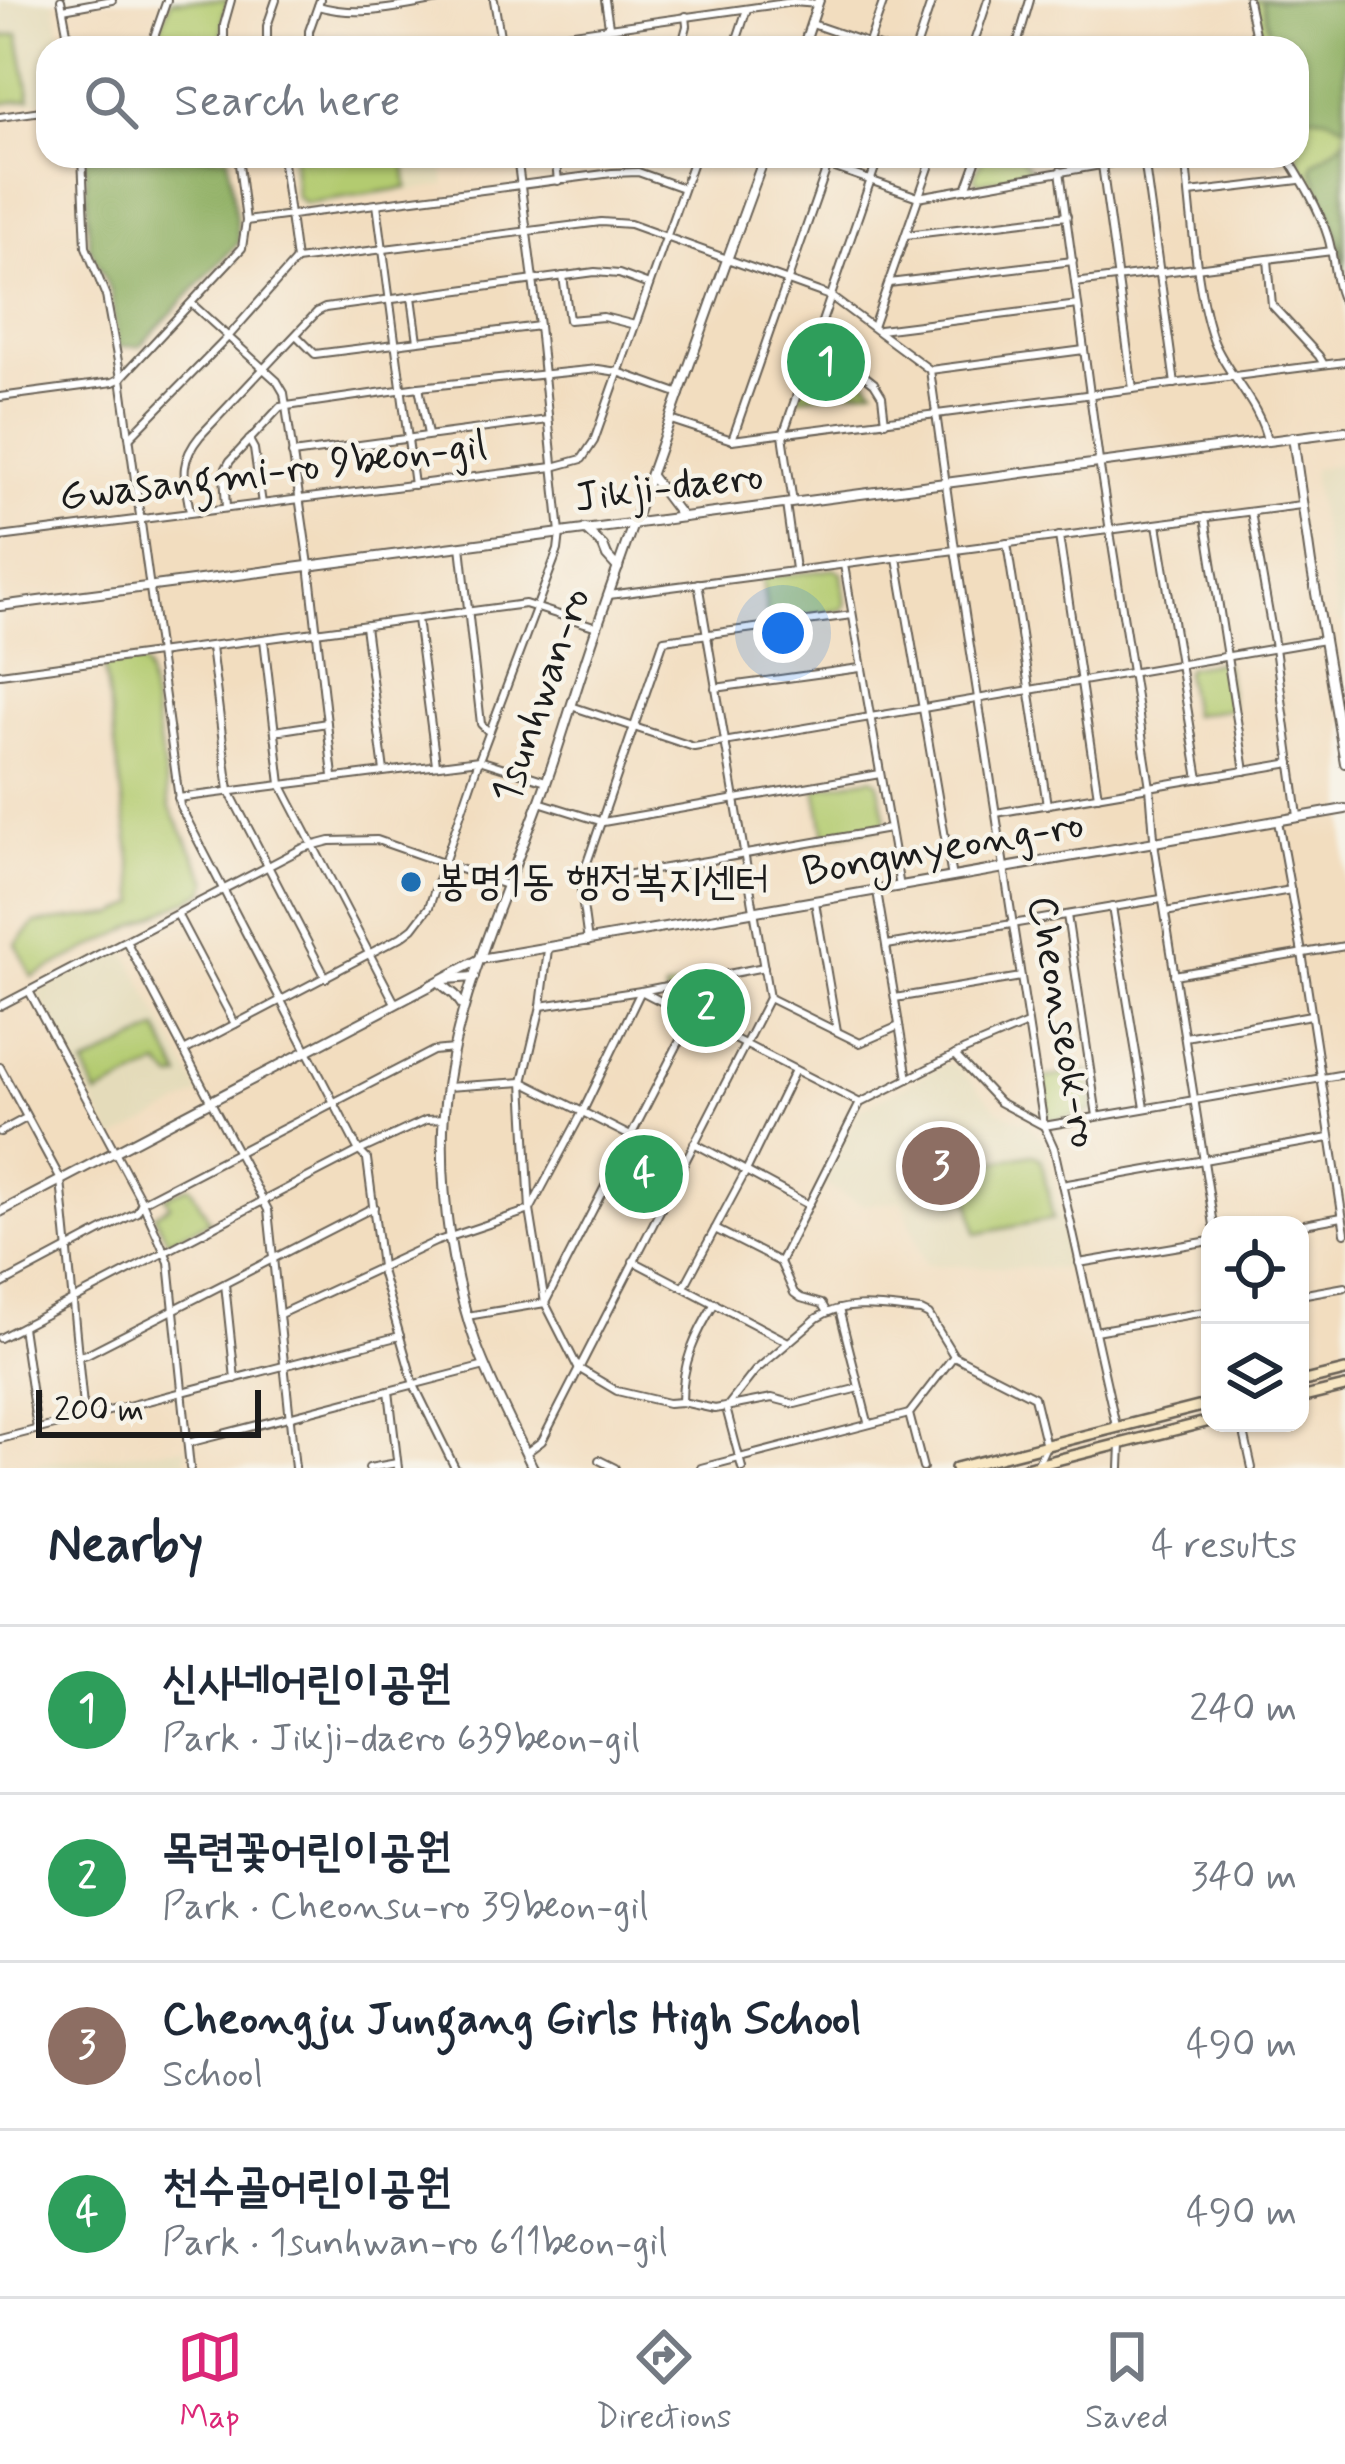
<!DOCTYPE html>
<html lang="en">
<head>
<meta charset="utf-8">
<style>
  :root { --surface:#fff; --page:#f6f6f7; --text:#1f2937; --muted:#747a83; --line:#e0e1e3; --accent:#db2777 }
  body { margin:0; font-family:Mynerve,"Poor Story",sans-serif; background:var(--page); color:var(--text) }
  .controls { position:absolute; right:36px; bottom:36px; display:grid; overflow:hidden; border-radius:24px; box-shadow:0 3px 9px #0004 }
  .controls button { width:108px; height:108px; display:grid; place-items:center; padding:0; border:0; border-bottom:3px solid var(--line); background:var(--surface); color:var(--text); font:60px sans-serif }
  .scale { position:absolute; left:36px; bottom:30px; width:225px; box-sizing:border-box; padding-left:12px; border:6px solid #1c1c1c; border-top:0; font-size:33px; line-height:42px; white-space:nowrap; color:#1c1c1c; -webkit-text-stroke:9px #f7f3e8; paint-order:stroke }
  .you { position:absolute; left:783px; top:633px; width:42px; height:42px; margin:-30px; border:9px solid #fff; border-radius:50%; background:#1a73e8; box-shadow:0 0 0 18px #1a73e833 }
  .badge { display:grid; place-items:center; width:78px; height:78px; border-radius:50%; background:var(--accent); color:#fff; font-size:39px; font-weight:700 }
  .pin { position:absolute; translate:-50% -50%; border:6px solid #fff; box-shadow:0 3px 12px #0006 }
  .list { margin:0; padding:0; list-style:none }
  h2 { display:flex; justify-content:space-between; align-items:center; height:156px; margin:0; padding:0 48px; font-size:51px }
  h2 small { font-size:39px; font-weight:400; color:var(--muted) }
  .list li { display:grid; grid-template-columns:78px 1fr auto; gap:36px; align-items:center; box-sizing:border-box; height:168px; padding:0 48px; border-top:3px solid var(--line) }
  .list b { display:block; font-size:45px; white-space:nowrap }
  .list p { margin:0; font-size:39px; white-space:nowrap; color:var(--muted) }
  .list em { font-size:39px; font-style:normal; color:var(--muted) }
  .icon { flex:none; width:66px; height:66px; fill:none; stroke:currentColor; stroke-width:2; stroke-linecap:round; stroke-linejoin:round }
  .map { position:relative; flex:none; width:1345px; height:1468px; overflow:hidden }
  .search { position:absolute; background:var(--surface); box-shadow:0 3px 9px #0004; left:36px; right:36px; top:36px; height:132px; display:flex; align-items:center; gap:30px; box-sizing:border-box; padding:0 42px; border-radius:36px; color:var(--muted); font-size:45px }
  .sheet { height:828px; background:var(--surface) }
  nav { display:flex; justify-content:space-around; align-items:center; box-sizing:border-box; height:168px; border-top:3px solid var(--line); background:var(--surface); font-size:33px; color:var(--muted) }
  nav a { display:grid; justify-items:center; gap:6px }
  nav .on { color:var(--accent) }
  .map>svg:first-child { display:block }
</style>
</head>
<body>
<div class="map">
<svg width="1345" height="1468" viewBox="0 0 1345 1468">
  <rect width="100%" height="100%" fill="#f7f3e8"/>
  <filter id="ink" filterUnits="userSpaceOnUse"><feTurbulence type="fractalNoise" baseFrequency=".00833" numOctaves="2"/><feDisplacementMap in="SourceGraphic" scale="24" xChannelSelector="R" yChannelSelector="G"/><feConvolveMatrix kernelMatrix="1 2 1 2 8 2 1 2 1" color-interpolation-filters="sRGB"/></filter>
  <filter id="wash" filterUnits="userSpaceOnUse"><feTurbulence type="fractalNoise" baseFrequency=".004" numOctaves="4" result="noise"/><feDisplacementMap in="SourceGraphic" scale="48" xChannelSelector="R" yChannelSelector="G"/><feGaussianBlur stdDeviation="2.7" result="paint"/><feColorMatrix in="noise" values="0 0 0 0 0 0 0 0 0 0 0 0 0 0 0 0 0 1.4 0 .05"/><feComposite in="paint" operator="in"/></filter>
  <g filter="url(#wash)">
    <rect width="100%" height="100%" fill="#f2ddbf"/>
    <!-- built -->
    <g fill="#e4dbba">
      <polygon points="0,0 54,0 63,48 48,48 48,100 0,107"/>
      <polygon points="287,156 442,156 445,185 305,207 293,199"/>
      <polygon points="1345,463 1345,622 1339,623 1312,473 1315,468"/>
      <polygon points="120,947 124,948 200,1094 113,1140 37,992"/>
      <polygon points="948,1063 961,1070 997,1109 1027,1124 1044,1140 1074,1269 925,1265 902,1201 863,1205 823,1184 860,1109"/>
      <polygon points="185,1448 187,1468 14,1468 47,1462"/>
    </g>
    <!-- green -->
    <g fill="#b3cb70" stroke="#687446" stroke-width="3">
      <polygon points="171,0 228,0 224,13 221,48 153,48"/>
      <polygon points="1253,0 1345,0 1345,276 1340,253 1322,206 1297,155 1297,48 1265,48"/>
      <polygon points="18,34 30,99 0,104 0,37"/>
      <polygon points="293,156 404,156 407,188 305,203 296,196"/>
      <polygon points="983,156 1020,156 1033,173 977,183 974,177"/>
      <polygon points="819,343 875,388 798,398 816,344"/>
      <polygon points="834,569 842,573 846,605 842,610 768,621 762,578"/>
      <polygon points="139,660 147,668 170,808 208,881 205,891 32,977 16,944 35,923 116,914 137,903 104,665"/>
      <polygon points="1222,662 1226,665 1232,709 1192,715 1185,672 1188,667"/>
      <polygon points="872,778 878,782 886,820 880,827 825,836 816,788"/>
      <polygon points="732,976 733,986 714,1021 666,996 665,990"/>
      <polygon points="158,1029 181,1077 173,1079 160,1065 97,1095 84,1066"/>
      <polygon points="1088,1071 1093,1106 1091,1112 1054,1120 1048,1117 1043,1078"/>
      <polygon points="636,1144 676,1163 677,1166 657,1203 612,1181 631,1146"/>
      <polygon points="1032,1154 1041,1159 1053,1219 976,1234 970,1199 954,1202 949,1178 957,1176 956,1169"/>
      <polygon points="190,1186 210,1221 168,1241 154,1215 170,1205 165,1197"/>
    </g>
    <!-- forest -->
    <g fill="#8eaf62" stroke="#55663f" stroke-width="3">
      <polygon points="1262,0 1345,0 1345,126 1327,117 1297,113 1297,48 1273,48"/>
      <polygon points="1345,138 1345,264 1336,228 1312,169 1314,162 1339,145"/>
      <polygon points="85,156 228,156 239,242 140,346 118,347 111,293 89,245"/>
    </g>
  </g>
  <g filter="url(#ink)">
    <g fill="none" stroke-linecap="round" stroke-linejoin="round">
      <!-- minor casing -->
      <g stroke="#676055" stroke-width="10">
        <g id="minor">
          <polyline points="61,0 70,48"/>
          <polyline points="494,0 502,48"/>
          <polyline points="605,0 609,26"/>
          <polyline points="1248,0 1258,48"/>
          <path d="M318 6C359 18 397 7 439 0"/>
          <polyline points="63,9 112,0"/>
          <polyline points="812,24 882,48"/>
          <polyline points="108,48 153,40 167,0"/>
          <polyline points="224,48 224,25 231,0"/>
          <polyline points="267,48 267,26 276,0"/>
          <polyline points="309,48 309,31 320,0"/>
          <polyline points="467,48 793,2 818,4"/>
          <polyline points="681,48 687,26 686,16"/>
          <polyline points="734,48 747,9"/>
          <polyline points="867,48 884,0"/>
          <polyline points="916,48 932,0"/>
          <polyline points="972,48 988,0"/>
          <polyline points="1016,48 1030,0"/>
          <polyline points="0,117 48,110"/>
          <polyline points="82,156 86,247 106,296 121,378 180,806 359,1151 367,1159 382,1274 414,1385 455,1468"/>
          <polyline points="282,156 296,260"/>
          <polyline points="555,156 558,181"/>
          <polyline points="801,156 918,197 1152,156"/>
          <polyline points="1103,156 1102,165 1133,389"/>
          <path d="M1185 156C1192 211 1195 291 1214 342 1228 376 1260 404 1267 441"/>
          <path d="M1287 156C1303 182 1319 208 1328 237 1335 259 1333 284 1345 305"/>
          <polyline points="1144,158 1175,384"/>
          <polyline points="1060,171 1099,461 1150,787 1155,850 1214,1225"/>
          <polyline points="966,189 978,156"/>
          <polyline points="1190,193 1299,180"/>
          <polyline points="377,204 414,485"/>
          <polyline points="246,221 612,173 638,172 683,188"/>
          <polyline points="906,235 1067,216"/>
          <polyline points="296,260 601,222 630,224 830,296 930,370 955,549 1044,1126 1054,1148 1116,1426"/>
          <polyline points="1268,260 1272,305 1319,356 1323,363"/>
          <polyline points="563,276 569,320 603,317 635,325"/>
          <polyline points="889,283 1073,261"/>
          <polyline points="1075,283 1332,251"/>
          <polyline points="412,297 418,341"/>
          <polyline points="192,304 277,381 284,393 309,565 333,776"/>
          <polyline points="873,327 933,156"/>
          <polyline points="880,330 1078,305"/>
          <polyline points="296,335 315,354 539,326"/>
          <polyline points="816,338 874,383 882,396 885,422"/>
          <polyline points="930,370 1084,350"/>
          <polyline points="419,387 428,435"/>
          <polyline points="0,397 113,382 121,378 242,248 246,221 238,156"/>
          <polyline points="671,420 732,440 1345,362"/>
          <polyline points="130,437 228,337 296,260"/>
          <polyline points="249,440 254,449 262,504"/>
          <polyline points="732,440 831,156"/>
          <polyline points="292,454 548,420"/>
          <polyline points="793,503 783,435 879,156"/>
          <polyline points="786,504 795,569"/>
          <polyline points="226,508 224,472 230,461 280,407 419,387 598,369 618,372 680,394"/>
          <path d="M190 512C185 480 177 464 200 436L317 312 325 308 595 272 619 274 649 285"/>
          <polyline points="1251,512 1275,648 1298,816"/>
          <polyline points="1205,517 1245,771"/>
          <polyline points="1157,524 1199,779"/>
          <polyline points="1059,536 1098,796"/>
          <polyline points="0,537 553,467 582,459 594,441 695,156"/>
          <polyline points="1007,543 1047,805"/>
          <polyline points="461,546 481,724 489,732"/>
          <polyline points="897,558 952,878"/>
          <polyline points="844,565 900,887"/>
          <polyline points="609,595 1301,505"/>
          <polyline points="417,619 436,764"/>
          <polyline points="365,626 384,771"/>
          <polyline points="264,640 281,784 395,1003"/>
          <polyline points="211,647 229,791 326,978"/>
          <polyline points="0,674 525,604 597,627"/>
          <polyline points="715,688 860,668"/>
          <polyline points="571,706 694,747 1324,640"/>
          <polyline points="275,731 327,723"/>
          <polyline points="178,798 479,760 546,781"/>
          <polyline points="539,802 603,822 880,774"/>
          <polyline points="996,813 1291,763"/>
          <polyline points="1278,821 1302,953 1345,1233"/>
          <polyline points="580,883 889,829"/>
          <polyline points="877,891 908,1079"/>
          <polyline points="815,902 837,1031"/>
          <polyline points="1112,907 1145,1108"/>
          <polyline points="1165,912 1291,890"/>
          <polyline points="177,914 235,1024"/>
          <polyline points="1067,915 1097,1116"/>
          <polyline points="126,941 268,1210 295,1468"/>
          <polyline points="588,942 580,883 664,640 852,615"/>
          <polyline points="887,945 1161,899"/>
          <polyline points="548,949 541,1006 523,1082 530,1210 545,1303 578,1368 617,1391 668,1403 682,1402 715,1409 772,1398 795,1404 859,1388"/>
          <polyline points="1174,975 1345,946"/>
          <polyline points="29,991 142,1202 169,1262 190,1468"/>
          <polyline points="769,998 860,1043 899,1026"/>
          <polyline points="895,998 1021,977"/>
          <polyline points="0,1006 303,848 330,841 377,840 506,885"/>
          <polyline points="541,1006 641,991 764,967"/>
          <polyline points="1185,1037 1311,1015"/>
          <polyline points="184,1051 401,937 413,928 429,907 479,760 558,550 560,533 539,326 517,156"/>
          <polyline points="955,1055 999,1102 1044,1126 1345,1074"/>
          <polyline points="0,1067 61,1180 84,1417"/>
          <polyline points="447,1087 523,1082 682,1162"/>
          <polyline points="0,1132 26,1118"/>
          <polyline points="694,1143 807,1204"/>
          <polyline points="1062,1185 1329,1138"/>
          <polyline points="1299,1225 1342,1217"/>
          <polyline points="715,1229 780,1262 794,1293 801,1298 822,1304 826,1311"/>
          <polyline points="633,1261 788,1342"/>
          <polyline points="780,1262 860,1103 965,1050 1027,1024"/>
          <polyline points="1079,1263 1210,1241"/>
          <polyline points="225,1284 235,1379"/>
          <polyline points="0,1285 137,1212 142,1202 433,1051 453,1049"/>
          <polyline points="684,1287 746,1171 795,1070"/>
          <polyline points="1300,1295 1345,1287"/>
          <polyline points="839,1309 868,1422"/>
          <polyline points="280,1314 435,1242 530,1210 582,1113 641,991 860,1103"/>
          <polyline points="467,1316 545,1303 692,1017"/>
          <polyline points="22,1327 37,1429"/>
          <polyline points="1095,1331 1210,1311"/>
          <polyline points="0,1338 359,1151 426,1120 444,1119"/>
          <polyline points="78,1356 87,1354 374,1207"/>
          <polyline points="389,1391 398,1468"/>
          <path d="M682 1402C682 1363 695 1335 715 1303"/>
          <polyline points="1242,1423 1252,1468"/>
          <polyline points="0,1439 400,1336"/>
          <polyline points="188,1443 485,1366"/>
          <polyline points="526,1453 542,1441 769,998 698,583"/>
          <polyline points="599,1460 615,1468"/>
          <polyline points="369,1468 397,1463"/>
          <polyline points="701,1468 909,1414"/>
          <path d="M742 1468 726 1408 755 1371 817 1318C847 1299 887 1308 921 1311L929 1315 954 1356 1034 1397 1046 1446 1036 1468"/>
          <polyline points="923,1468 909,1414 953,1357"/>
          <polyline points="1120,1468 1121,1444"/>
        </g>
      </g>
      <!-- tertiary casing -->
      <g stroke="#676055" stroke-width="12">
        <g id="tertiary">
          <polyline points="803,48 819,0"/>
          <polyline points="1293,437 1311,564 1345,763"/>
          <polyline points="651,476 682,517"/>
          <polyline points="585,529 603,546 607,556 618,568"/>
          <polyline points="0,606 1345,431"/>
          <polyline points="446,979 474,977"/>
          <polyline points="439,982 455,995 463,1006"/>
          <polyline points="431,985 480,959 1345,809"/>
          <polyline points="0,1212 432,985"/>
          <path d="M533 1468C513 1427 492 1387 476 1344 452 1277 441 1200 443 1129 448 1013 501 907 540 800 561 743 577 684 597 627 652 470 707 312 765 156"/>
        </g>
      </g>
      <!-- secondary casing -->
      <g stroke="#676055" stroke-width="14">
        <g id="secondary">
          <polyline points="1300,1382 1345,1371"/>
          <polyline points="1300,1398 1345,1387"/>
          <polyline points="956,1468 1210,1404"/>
          <polyline points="1025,1468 1210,1421"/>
        </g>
      </g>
      <!-- minor -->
      <use href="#minor" stroke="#fff" stroke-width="6"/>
      <!-- tertiary -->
      <use href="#tertiary" stroke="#fff" stroke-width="8"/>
      <!-- secondary -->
      <use href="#secondary" stroke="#f8e7c3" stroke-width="9"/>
    </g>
  </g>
  <!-- markers -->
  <circle fill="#1f6fb2" stroke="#f7f3e8" stroke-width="4.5" cx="411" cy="882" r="12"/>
  <g text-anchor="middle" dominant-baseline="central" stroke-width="9" stroke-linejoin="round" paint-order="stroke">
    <!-- street labels -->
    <g font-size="42" fill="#1c1c1c" stroke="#f7f3e8">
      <text transform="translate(273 472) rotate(-7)">Gwasangmi-ro 9beon-gil</text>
      <text transform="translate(669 488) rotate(-7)">Jikji-daero</text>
      <text transform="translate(542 696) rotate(-71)">1sunhwan-ro</text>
      <text transform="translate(943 849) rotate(-10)">Bongmyeong-ro</text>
      <text transform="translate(1062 1022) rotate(80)">Cheonseok-ro</text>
    </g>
    <!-- poi labels -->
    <g font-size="42" fill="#1c1c1c" stroke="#f7f3e8" text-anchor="start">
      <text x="435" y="882">봉명1동 행정복지센터</text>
    </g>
  </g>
</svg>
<div class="controls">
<button><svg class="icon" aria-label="locate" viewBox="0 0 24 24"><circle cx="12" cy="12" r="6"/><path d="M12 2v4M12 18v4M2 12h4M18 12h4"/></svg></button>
<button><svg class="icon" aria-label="layers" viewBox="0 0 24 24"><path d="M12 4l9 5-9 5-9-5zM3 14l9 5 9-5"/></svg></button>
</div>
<div class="scale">200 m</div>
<div class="you"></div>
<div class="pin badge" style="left:826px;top:362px;background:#2e9e5b">1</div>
<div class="pin badge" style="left:706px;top:1008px;background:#2e9e5b">2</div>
<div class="pin badge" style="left:941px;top:1166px;background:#8d6e63">3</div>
<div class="pin badge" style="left:644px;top:1174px;background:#2e9e5b">4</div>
<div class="search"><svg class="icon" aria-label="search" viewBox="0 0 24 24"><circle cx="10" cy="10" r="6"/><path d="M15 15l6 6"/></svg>Search here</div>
</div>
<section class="sheet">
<h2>Nearby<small>4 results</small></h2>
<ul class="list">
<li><span class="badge" style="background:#2e9e5b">1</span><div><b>신사네어린이공원</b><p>Park · Jikji-daero 639beon-gil</p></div><em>240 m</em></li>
<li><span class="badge" style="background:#2e9e5b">2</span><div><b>목련꽃어린이공원</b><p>Park · Cheonsu-ro 39beon-gil</p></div><em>340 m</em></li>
<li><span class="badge" style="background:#8d6e63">3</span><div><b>Cheongju Jungang Girls High School</b><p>School</p></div><em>490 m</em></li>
<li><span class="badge" style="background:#2e9e5b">4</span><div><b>천수골어린이공원</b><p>Park · 1sunhwan-ro 611beon-gil</p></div><em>490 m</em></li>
</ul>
</section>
<nav>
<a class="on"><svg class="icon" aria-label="map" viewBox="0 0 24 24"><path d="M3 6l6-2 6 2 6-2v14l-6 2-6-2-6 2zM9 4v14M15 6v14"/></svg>Map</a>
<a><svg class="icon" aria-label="directions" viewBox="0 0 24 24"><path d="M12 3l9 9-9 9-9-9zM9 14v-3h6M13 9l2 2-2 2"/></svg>Directions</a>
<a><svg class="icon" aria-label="saved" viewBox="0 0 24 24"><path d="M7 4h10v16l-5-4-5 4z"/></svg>Saved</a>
</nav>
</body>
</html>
